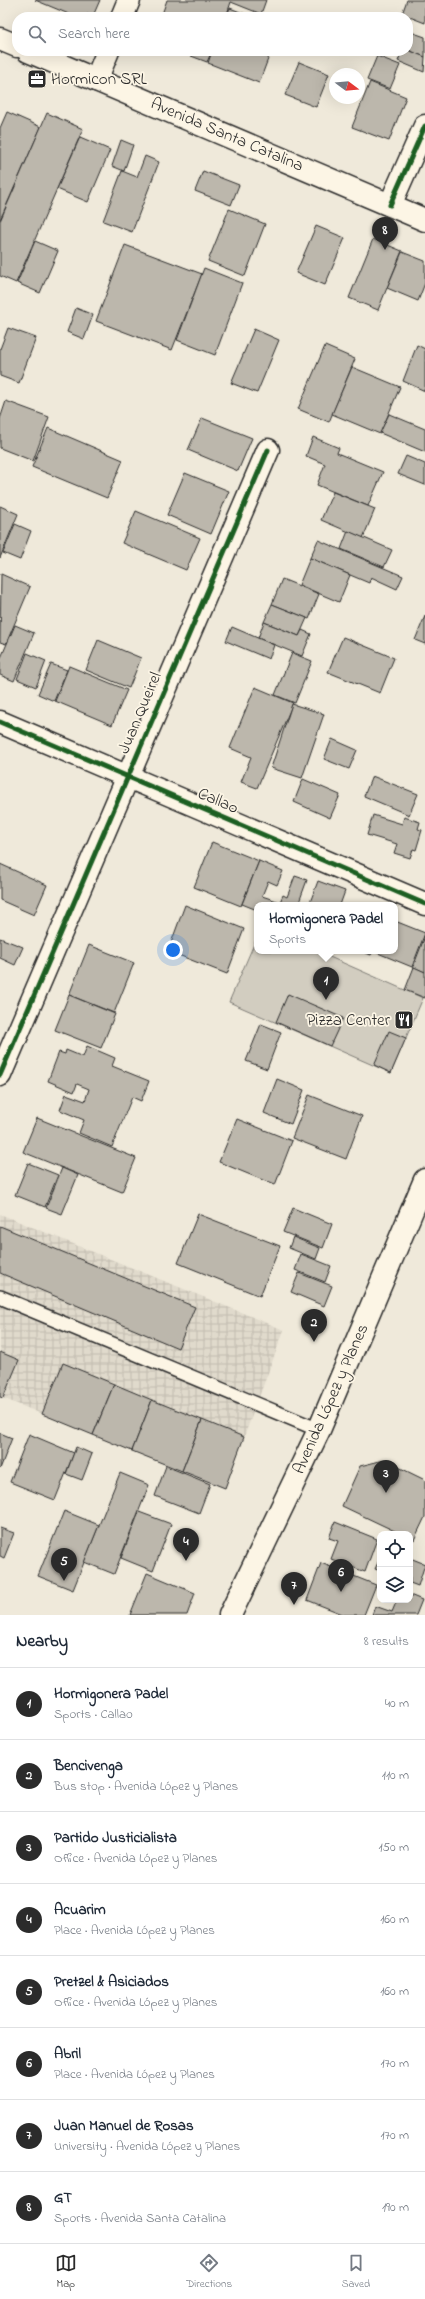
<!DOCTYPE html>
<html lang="en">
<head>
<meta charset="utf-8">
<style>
  :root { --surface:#fff; --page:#f6f6f7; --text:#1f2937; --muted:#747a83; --line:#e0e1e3; --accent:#2b2b2b }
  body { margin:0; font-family:"Indie Flower",sans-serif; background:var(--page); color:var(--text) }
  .controls { position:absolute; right:12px; bottom:12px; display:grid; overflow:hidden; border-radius:8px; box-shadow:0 4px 16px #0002 }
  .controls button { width:36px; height:36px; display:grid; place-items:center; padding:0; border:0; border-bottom:1px solid var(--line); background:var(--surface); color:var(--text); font:20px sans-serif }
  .compass { position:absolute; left:329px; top:68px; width:36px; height:36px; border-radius:50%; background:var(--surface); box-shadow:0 4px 16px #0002; rotate:106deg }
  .you { position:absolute; left:173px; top:950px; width:14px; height:14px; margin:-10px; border:3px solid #fff; border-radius:50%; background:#1a73e8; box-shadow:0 0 0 6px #1a73e833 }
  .badge { display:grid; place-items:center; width:26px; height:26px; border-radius:50%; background:var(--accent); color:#fff; font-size:13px; font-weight:700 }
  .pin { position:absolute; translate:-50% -33px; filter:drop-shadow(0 1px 2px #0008) }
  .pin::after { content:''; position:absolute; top:21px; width:14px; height:12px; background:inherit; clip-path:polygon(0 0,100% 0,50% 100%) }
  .popup { position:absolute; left:254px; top:902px; width:144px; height:52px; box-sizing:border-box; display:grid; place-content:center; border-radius:8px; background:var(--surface); filter:drop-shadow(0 1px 3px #0005); font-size:13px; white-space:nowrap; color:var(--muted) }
  .popup b { font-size:15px; color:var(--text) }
  .popup::after { content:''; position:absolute; left:50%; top:100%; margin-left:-8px; border:8px solid transparent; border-top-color:var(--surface) }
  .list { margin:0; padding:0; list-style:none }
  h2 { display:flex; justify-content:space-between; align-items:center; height:52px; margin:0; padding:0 16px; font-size:17px }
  h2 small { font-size:13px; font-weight:400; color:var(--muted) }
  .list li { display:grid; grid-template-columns:26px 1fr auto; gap:12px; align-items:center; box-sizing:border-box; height:72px; padding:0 16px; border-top:1px solid var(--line) }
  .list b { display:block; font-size:15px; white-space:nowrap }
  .list p { margin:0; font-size:13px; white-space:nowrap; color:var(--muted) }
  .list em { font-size:13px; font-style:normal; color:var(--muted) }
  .icon { flex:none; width:22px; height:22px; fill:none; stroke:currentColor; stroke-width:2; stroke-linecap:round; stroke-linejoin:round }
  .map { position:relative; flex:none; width:425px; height:1615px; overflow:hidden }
  .search { position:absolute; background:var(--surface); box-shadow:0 4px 16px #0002; left:12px; right:12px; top:12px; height:44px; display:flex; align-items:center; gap:10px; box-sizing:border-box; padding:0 14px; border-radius:16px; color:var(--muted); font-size:15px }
  .sheet { height:628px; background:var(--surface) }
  nav { display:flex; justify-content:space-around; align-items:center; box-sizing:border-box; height:56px; border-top:1px solid var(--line); background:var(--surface); font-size:11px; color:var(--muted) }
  nav a { display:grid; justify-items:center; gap:2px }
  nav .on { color:var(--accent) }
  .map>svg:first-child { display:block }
</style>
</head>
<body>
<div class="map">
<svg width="425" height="1615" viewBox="0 0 425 1615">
  <defs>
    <pattern id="industrial-grid" width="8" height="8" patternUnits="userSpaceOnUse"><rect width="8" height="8" fill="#e0dacc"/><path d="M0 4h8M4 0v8" fill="none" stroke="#c0bbaf"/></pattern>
  </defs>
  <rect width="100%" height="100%" fill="#efe9da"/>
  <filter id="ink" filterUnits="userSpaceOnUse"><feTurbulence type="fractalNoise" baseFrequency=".025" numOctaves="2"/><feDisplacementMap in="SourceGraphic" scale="8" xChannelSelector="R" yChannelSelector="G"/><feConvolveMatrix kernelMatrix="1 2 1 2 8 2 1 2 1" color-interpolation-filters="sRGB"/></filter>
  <g filter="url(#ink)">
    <!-- industrial -->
    <polygon fill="url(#industrial-grid)" points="0,1214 284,1330 225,1488 0,1397"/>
    <!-- pitch -->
    <polygon fill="#d2cdc0" stroke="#7e7c76" points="257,937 257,951 316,951 423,998 391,1073 229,1002"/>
    <!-- building -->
    <g fill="#bcb7ac" stroke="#2b2b2b">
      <polygon points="35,0 100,0 93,16 87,14 86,17 76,17"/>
      <polygon points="167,0 266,0 261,14 231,2 226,17 161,17"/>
      <polygon points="407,0 425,0 425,23 402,14"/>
      <polygon points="230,8 253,17 226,17"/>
      <polygon points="408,31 425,37 425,57 408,50"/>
      <polygon points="408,50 425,57 424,72 398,61 402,51"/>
      <polygon points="178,51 212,51 207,62"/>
      <polygon points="212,51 271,51 259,83 208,63"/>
      <polygon points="377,56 400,65 390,89 367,80"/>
      <polygon points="299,62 329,74 316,107 285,95"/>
      <polygon points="370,82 406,97 389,141 352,127"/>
      <polygon points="7,112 41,127 0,220 0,128"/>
      <polygon points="47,113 83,129 16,283 0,276 0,221"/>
      <polygon points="80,137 110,150 88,202 57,189"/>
      <polygon points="121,140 133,145 124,171 112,166"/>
      <polygon points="145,156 159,162 132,232 103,221 122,171 137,177"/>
      <polygon points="203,171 239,185 231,205 195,191"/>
      <polygon points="229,209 265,224 245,276 208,261"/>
      <polygon points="316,226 345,238 325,285 296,273"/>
      <polygon points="373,239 402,251 378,310 349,298"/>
      <polygon points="35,241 58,251 40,293 17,283"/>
      <polygon points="125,245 202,274 172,350 96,321"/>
      <polygon points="402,252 425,261 425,283 418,301 387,288"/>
      <polygon points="204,268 242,283 215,355 177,340"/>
      <polygon points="76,308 93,315 84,339 67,332"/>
      <polygon points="8,328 36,338 19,383 0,376 0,349"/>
      <polygon points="254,329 279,340 257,393 231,383"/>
      <polygon points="417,345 425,349 425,391 403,381"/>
      <polygon points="325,346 355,359 329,422 298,409"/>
      <polygon points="352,367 400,387 380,434 332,414"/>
      <polygon points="6,401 49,417 33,461 0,448 0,419"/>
      <polygon points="389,414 425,429 425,452 380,433"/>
      <polygon points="202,418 252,438 238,471 188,450"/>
      <polygon points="48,428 123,460 107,498 32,467"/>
      <polygon points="313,437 339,448 337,453 383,472 368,506 317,485 325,464 306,456"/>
      <polygon points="406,456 425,464 425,485 398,474"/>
      <polygon points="185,473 229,491 211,534 167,515"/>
      <polygon points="333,492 375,509 363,538 321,520"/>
      <polygon points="0,506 18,514 0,558"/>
      <polygon points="136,511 200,538 186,570 122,543"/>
      <polygon points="15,524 31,531 20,560 3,553"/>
      <polygon points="348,531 392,550 384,567 341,549"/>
      <polygon points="318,540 403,576 397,589 371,577 369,583 310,558"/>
      <polygon points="310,558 350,575 339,602 299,585"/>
      <polygon points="1,574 30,587 6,644 0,642"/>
      <polygon points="282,579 319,594 309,619 272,604"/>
      <polygon points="272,604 307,618 299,636 264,622"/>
      <polygon points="425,616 425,644 415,640"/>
      <polygon points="264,622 299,636 302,630 311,634 302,656 258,638"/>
      <polygon points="15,625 34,633 14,681 0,675 0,660"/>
      <polygon points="232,627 274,645 269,659 226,641"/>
      <polygon points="343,637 394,658 380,693 328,672"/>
      <polygon points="98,640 141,658 129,688 86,670"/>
      <polygon points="27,653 46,661 36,687 17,679"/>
      <polygon points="292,653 312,661 295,703 275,695"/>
      <polygon points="51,664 67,670 54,701 38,694"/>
      <polygon points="69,666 127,690 112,725 55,701"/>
      <polygon points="255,687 293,703 257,788 241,782 251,757 230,748"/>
      <polygon points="292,704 324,714 302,778 271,768"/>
      <polygon points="332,739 357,750 349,769 324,759"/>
      <polygon points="372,776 418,794 409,815 364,796"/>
      <polygon points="303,779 340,795 330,818 294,802"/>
      <polygon points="373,815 402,824 404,817 420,822 418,829 422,830 416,850 413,849 410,858 394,853 397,844 367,835"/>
      <polygon points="212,842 259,861 241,906 194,887"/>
      <polygon points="259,861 283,871 277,885 268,881 262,896 280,902 283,895 287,897 295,876 307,880 298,905 257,905 257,910 242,904"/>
      <polygon points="0,864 47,885 34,915 0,900"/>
      <polygon points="318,881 345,891 340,905 298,905 300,901 309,905"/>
      <polygon points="185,905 244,929 227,974 168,951"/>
      <polygon points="395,921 425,933 412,967 373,951 395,951"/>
      <polygon points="425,936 425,972 413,967"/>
      <polygon points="0,938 23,947 15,965 0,958"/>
      <polygon points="89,945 134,963 114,1013 69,995"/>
      <polygon points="361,951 373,951 371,955"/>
      <polygon points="414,967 425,972 425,998 405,990"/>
      <polygon points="288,994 343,1018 330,1046 276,1022"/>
      <polygon points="69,995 115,1014 101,1048 55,1030"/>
      <polygon points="261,1024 281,1032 267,1069 246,1061"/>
      <polygon points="389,1031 406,1038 391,1073 374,1065"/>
      <polygon points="87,1046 115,1058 112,1066 149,1081 141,1101 132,1097 112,1147 79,1133 84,1120 60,1110 66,1094 85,1101 89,1089 77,1084 74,1092 48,1081 59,1052 65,1054 66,1050 83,1057"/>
      <polygon points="277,1079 304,1090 291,1124 264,1113"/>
      <polygon points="309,1095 362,1116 346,1159 292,1138"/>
      <polygon points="37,1118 136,1158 122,1192 23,1152"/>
      <polygon points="237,1119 292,1141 275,1185 219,1162"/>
      <polygon points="28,1163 58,1175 45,1207 15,1195"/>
      <polygon points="62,1168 78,1175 62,1214 46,1208"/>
      <polygon points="293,1208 332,1224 323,1248 283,1232"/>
      <polygon points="198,1214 280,1246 260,1296 178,1263"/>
      <polygon points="0,1226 195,1307 178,1348 0,1273"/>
      <polygon points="293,1237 320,1248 316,1259 289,1248"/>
      <polygon points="301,1254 331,1266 325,1282 295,1270"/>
      <polygon points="299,1273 332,1286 324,1306 291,1292"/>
      <polygon points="0,1352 19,1360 3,1398 0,1397"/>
      <polygon points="63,1363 114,1384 93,1435 42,1414"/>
      <polygon points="114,1384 152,1400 132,1451 93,1435"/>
      <polygon points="152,1400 202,1420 182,1471 132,1451"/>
      <polygon points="202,1420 244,1437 225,1488 182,1471"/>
      <polygon points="0,1433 12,1438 0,1469"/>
      <polygon points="29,1434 74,1453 55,1500 10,1482"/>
      <polygon points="76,1447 92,1454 82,1480 66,1474"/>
      <polygon points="384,1460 425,1480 425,1517 414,1540 410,1539 410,1534 401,1534 342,1506 360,1466"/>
      <polygon points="166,1466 210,1484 199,1513 155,1496"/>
      <polygon points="120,1473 149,1485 114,1574 84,1562"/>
      <polygon points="64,1511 99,1525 73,1590 38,1576"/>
      <polygon points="139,1512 171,1524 153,1571 121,1558"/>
      <polygon points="335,1522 377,1539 365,1572 331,1559 338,1541 329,1538"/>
      <polygon points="0,1528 14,1533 4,1558 0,1556"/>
      <polygon points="380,1558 380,1571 375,1569"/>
      <polygon points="410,1558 425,1564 418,1586 410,1583"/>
      <polygon points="321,1563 376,1585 364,1615 345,1615 307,1600"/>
      <polygon points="147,1573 195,1593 187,1615 130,1615"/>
      <polygon points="410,1595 422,1600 416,1615 372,1615 375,1606 392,1612 397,1600 410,1600"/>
    </g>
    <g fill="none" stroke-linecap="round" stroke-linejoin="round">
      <!-- service casing -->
      <g stroke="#2b2b2b" stroke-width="16">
        <polyline id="service" points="0,1297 319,1430"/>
      </g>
      <!-- minor casing -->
      <g stroke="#2b2b2b" stroke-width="25">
        <g id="minor">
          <polyline points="122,17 129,0"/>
          <polyline points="96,80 108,51"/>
          <polyline points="390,205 425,126"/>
          <polyline points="0,722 425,904"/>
          <polyline points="0,1075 268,450"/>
        </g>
      </g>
      <!-- primary casing -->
      <g stroke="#2b2b2b" stroke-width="25">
        <g id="primary">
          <polyline points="0,39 17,46"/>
          <polyline points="28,51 425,220"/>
          <polyline points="230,1615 319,1430 425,1180"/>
        </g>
      </g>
      <!-- service -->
      <use href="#service" stroke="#fcf5e5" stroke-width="13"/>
      <!-- minor -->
      <use href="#minor" stroke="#fcf5e5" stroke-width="22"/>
      <!-- primary -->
      <use href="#primary" stroke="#fcf5e5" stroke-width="22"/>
      <!-- cycleway casing -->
      <g stroke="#fcf5e5" stroke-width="8">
        <g id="cycleway">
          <polyline points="390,205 425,126"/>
          <polyline points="0,722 425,904"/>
          <polyline points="0,1075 268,450"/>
        </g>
      </g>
      <!-- cycleway -->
      <use href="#cycleway" stroke="#1b5e20" stroke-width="5"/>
    </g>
  </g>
  <!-- icons -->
  <defs>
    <g id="office-square" transform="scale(1)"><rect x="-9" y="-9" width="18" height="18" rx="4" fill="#2b2b2b" stroke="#fcf5e5"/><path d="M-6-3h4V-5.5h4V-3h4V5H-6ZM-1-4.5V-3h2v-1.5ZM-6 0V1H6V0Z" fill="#fff"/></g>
    <g id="restaurant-square" transform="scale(1)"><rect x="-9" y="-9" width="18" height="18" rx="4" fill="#2b2b2b" stroke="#fcf5e5"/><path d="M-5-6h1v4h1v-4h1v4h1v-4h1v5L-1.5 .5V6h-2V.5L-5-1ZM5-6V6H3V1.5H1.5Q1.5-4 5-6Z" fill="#fff"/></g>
  </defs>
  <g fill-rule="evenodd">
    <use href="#office-square" x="37" y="79"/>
    <use href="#restaurant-square" x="404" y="1020"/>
  </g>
  <g text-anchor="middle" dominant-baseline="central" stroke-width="3.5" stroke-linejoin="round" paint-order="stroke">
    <!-- poi labels -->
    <g font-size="17" fill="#2b2b2b" stroke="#fcf5e5" text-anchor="start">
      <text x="51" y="79">Hormicon SRL</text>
      <text x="390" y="1020" text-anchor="end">Pizza Center</text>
    </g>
    <!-- street labels -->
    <g font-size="17" fill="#2b2b2b" stroke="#fcf5e5">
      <text transform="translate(227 135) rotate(23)">Avenida Santa Catalina</text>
      <text transform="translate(140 713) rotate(-67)">Juan Queirel</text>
      <text transform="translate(218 801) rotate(23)">Callao</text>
      <text transform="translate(331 1399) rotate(-66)">Avenida López y Planes</text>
    </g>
  </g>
</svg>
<div class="controls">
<button><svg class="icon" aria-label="locate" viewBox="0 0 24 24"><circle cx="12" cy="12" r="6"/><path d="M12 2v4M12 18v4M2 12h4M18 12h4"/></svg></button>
<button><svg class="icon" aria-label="layers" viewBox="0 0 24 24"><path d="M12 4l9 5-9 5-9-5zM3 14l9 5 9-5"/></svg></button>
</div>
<svg class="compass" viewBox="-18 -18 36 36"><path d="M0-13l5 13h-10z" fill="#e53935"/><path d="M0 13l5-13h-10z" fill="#747a83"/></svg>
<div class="you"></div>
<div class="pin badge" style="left:326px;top:1000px">1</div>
<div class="popup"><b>Hormigonera Padel</b>Sports</div>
<div class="pin badge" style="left:314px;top:1342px">2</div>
<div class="pin badge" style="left:386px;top:1493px">3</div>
<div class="pin badge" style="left:186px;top:1561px">4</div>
<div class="pin badge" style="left:64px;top:1581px">5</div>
<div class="pin badge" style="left:341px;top:1592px">6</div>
<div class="pin badge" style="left:294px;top:1605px">7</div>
<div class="pin badge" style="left:385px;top:250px">8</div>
<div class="search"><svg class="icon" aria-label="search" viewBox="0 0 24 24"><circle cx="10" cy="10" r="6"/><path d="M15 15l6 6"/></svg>Search here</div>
</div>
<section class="sheet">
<h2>Nearby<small>8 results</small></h2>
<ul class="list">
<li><span class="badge">1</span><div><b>Hormigonera Padel</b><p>Sports · Callao</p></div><em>40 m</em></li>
<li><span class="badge">2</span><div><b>Bencivenga</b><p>Bus stop · Avenida López y Planes</p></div><em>110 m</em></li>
<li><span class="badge">3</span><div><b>Partido Justicialista</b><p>Office · Avenida López y Planes</p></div><em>150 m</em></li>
<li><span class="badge">4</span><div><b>Acuarim</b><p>Place · Avenida López y Planes</p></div><em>160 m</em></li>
<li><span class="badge">5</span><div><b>Pretzel &amp; Asiciados</b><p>Office · Avenida López y Planes</p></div><em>160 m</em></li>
<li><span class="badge">6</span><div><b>Abril</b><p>Place · Avenida López y Planes</p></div><em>170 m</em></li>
<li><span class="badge">7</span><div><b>Juan Manuel de Rosas</b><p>University · Avenida López y Planes</p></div><em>170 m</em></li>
<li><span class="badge">8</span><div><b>GT</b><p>Sports · Avenida Santa Catalina</p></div><em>190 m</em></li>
</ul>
</section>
<nav>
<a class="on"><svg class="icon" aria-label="map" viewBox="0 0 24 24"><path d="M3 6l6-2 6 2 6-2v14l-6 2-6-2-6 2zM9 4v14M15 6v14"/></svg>Map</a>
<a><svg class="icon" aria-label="directions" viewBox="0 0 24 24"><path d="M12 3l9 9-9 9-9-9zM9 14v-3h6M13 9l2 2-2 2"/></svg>Directions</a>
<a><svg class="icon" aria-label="saved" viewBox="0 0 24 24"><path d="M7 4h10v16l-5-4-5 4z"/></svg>Saved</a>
</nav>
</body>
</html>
